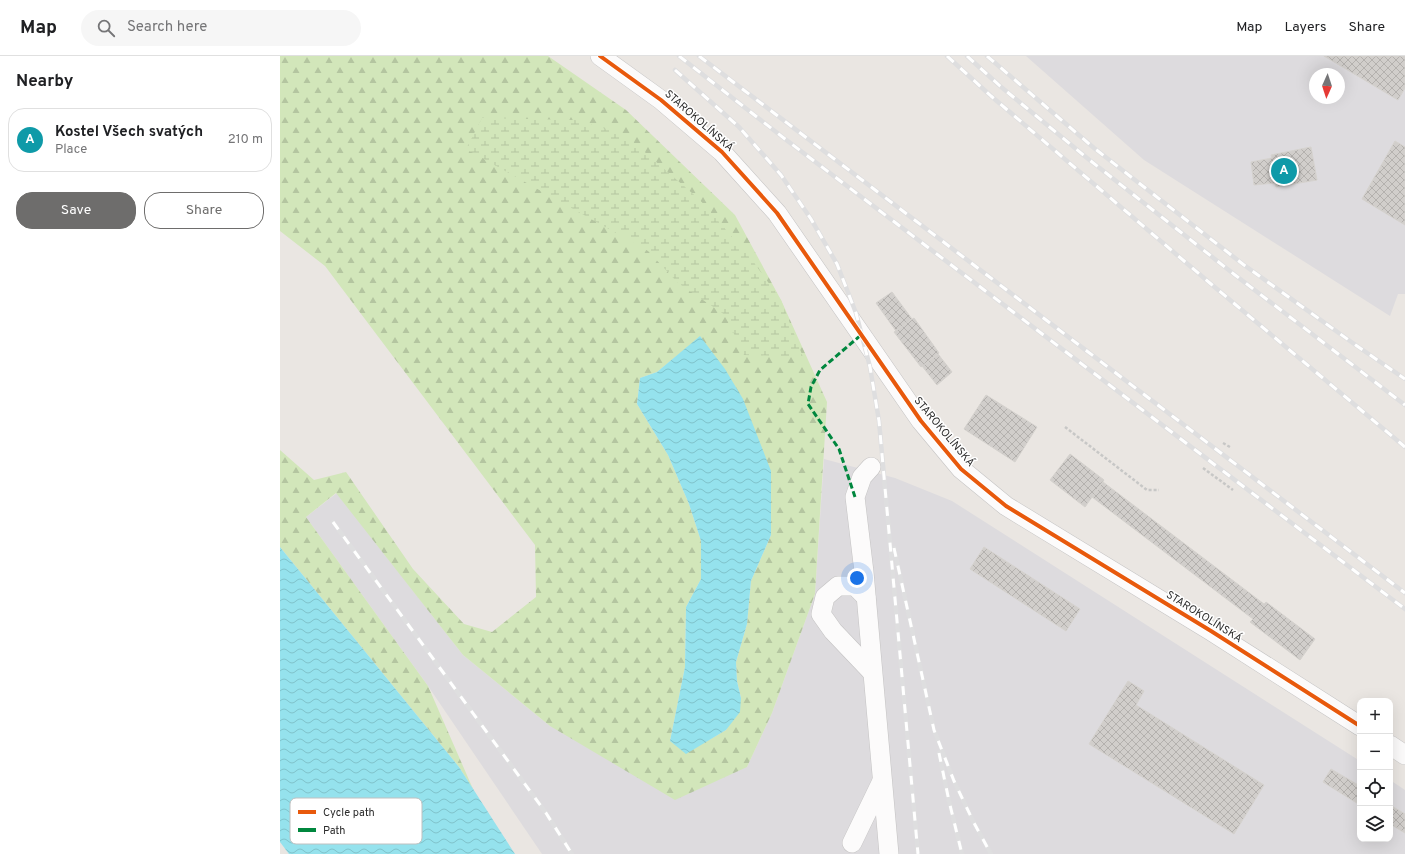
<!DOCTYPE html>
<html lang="en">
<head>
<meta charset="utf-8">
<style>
  :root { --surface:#fff; --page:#f6f6f6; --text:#202124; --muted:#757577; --line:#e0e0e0; --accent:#6e6d6c }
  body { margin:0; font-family:Overpass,sans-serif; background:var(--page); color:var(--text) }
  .controls { position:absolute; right:12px; bottom:12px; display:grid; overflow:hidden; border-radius:8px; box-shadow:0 4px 16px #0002 }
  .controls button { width:36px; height:36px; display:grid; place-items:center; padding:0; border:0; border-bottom:1px solid var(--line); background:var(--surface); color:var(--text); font:20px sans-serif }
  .compass { position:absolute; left:1029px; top:12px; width:36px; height:36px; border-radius:50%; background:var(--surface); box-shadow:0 4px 16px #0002; rotate:183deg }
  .you { position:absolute; left:577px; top:522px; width:14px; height:14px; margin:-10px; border:3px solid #fff; border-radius:50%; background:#1a73e8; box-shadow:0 0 0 6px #1a73e833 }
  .badge { display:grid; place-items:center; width:26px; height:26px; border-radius:50%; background:var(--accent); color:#fff; font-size:13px; font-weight:700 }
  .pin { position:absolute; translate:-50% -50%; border:2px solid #fff; box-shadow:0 1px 4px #0006 }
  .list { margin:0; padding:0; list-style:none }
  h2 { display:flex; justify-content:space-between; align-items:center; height:52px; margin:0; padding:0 16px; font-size:17px }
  h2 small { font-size:13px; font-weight:400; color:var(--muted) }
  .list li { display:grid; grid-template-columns:26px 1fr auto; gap:12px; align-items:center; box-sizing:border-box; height:64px; margin:0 8px 8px; padding:0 8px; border:1px solid var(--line); border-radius:16px }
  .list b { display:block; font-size:15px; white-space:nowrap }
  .list p { margin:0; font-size:13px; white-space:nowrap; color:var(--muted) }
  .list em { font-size:13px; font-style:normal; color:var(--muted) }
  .actions { display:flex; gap:8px; padding:12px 16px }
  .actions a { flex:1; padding:9px 0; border:1px solid var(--accent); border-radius:16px; text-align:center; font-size:14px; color:var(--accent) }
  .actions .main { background:var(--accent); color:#fff }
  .icon { flex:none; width:22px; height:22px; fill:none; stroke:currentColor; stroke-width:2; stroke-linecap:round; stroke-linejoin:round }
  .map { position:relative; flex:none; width:1125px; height:798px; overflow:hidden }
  header { display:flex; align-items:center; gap:24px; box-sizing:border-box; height:56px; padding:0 20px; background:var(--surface); border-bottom:1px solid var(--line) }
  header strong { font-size:19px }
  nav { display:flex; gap:22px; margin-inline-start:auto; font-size:14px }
  .search { width:280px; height:36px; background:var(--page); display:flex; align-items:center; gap:10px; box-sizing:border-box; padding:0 14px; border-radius:22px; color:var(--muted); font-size:15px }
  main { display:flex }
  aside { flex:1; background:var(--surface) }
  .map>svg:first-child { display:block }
</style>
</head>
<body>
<header>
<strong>Map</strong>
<div class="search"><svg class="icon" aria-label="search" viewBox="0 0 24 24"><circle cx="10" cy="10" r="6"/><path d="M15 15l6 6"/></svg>Search here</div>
<nav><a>Map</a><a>Layers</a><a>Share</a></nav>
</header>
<main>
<aside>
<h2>Nearby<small></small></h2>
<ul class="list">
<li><span class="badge" style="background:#0f9aa8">A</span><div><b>Kostel Všech svatých</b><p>Place</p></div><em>210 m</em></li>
</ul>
<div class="actions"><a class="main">Save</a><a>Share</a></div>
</aside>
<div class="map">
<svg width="1125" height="798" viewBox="0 0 1125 798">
  <defs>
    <pattern id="forest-firs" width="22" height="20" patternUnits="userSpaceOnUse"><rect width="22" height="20" fill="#d2e6ba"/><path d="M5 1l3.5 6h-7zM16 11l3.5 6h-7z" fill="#b4c5a0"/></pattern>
    <pattern id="wetland-marsh" width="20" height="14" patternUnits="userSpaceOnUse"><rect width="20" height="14" fill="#d2e6ba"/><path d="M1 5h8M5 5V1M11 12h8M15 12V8" fill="none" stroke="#b4c5a0"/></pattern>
    <pattern id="water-waves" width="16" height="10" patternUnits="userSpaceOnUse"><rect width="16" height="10" fill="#95e2ed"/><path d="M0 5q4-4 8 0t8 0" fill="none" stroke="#81c2cb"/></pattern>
    <pattern id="building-cross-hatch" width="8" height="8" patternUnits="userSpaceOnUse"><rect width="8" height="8" fill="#d1cecb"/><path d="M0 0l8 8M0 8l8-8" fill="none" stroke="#b4b1ae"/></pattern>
  </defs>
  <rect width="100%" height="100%" fill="#eae6e2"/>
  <!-- industrial -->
  <g fill="#dddbde" fill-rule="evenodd">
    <path d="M746 0H1125V238H1118L1110 260 864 104ZM1035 18H1059V42H1035Z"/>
    <polygon points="544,403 615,422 672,445 1080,705 1080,783 1110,783 1110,724 1125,734 1125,798 262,798 148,630 26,461 57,437 183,599 270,670 467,711 492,657 535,538"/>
  </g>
  <!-- forest -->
  <path fill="url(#forest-firs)" fill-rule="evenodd" d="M0 0H268L346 54 455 159 501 244 547 346 535 538 492 657 467 711 395 744 270 670 183 599 56 437 26 461 148 630 193 733 179 711 0 491V394L34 424 66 416 133 513 184 568 212 576 256 541 255 489 45 210 0 175ZM420 281 491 479 471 525 467 568 456 606 457 625 461 642 446 674 429 684 390 685 405 611 406 551 421 523V485L409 448 388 399 357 348 360 322 377 316Z"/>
  <!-- wetland -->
  <polygon fill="url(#wetland-marsh)" points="202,62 295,64 344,78 420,144 472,204 501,244 523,301 464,299 445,259 398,227 368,195 186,93"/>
  <!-- water -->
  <g fill="url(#water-waves)">
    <polygon points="420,280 445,313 463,343 491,415 491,479 471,525 467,568 456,606 457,625 461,642 460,656 446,674 406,698 390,685 405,611 406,551 421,523 421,485 409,448 388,399 357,348 360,322 377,316"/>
    <polygon points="0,491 179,711 235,798 9,798 0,786"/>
  </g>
  <!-- building -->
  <g fill="url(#building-cross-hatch)" stroke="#d5d2ce">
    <polygon points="1044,0 1125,0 1125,32 1118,44"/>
    <polygon points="1115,85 1125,91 1125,169 1082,143"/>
    <polygon points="1031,91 1037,124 996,131 995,127 974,129 971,106 992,102 991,99"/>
    <polygon points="612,236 632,263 616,275 596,247"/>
    <polygon points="634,262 659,297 641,311 614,276"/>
    <polygon points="658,298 672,316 657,329 642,310"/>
    <polygon points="706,339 757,371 735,406 684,373"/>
    <polygon points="790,398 824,424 805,451 770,424"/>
    <polygon points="823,426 984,548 986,546 1035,583 1020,604 970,566 973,563 812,441"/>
    <polygon points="704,491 800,553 786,575 690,513"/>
    <polygon points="848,625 864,635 856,649 984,729 954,778 809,688"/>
    <polygon points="1051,713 1080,730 1080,749 1043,726"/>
    <polygon points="1110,749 1125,758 1125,777 1110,768"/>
  </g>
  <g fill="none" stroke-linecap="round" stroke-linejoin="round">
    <!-- minor casing -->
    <g stroke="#c4c3c3" stroke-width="20">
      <g id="minor">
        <polyline points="320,0 381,44 442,96 497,157 641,365 681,413 726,450 931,575 1080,670"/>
        <polyline points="591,411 582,421 575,441 584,516 609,798"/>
        <polyline points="586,541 575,530 558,530 545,541 541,558 553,575 592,616"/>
        <polyline points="1110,689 1125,699"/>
        <polyline points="572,787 602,725"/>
      </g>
    </g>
    <!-- path -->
    <g stroke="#c7c7c6" stroke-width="2.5" stroke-dasharray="3 2" stroke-linecap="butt">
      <polyline points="785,371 867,434 879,434"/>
      <polyline points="943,387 950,391"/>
      <polyline points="923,412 953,434"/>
    </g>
    <!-- minor -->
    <use href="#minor" stroke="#fcfbfb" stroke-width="19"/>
    <!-- rail casing -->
    <g stroke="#dededf" stroke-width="4.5">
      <g id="rail">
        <polyline points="399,0 505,83 1125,553"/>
        <polyline points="419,0 1125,537"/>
        <polyline points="667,0 711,40 931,228 1125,391"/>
        <polyline points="687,0 720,30 807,102 955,219 1125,349"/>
        <polyline points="707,0 814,92 964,209 1077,290 1125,323"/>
        <polyline points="395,14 459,71 501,119 531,163 557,208 576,257 590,311 599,365 638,798"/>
        <polyline points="53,466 266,757 292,798"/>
        <polyline points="614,492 654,674 674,725 694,767 711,798"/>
        <polyline points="659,697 669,745 682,798"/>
      </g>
    </g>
    <!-- rail -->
    <use href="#rail" stroke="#fff" stroke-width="3" stroke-dasharray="9" stroke-linecap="butt"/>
    <!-- quiet -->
    <polyline stroke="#00873e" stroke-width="3" stroke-dasharray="6 3" stroke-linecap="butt" points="575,441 559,393 528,348 531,331 540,314 581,279"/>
    <!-- cycleway casing -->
    <g stroke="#fff" stroke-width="6">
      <polyline id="cycleway" points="320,0 381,44 442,96 497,157 641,365 681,413 726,450 931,575 1080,670"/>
    </g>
    <!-- cycleway -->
    <use href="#cycleway" stroke="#e8590c" stroke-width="4"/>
  </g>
  <g text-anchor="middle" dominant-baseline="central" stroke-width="3" stroke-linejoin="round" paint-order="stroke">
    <!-- street labels -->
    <g font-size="11" fill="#2c2c2c" stroke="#fff">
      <text transform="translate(419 65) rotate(41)">STAROKOLÍNSKÁ</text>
      <text transform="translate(664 376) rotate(50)">STAROKOLÍNSKÁ</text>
      <text transform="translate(924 561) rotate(32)">STAROKOLÍNSKÁ</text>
    </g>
  </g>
  <!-- legend -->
  <rect x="10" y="742" width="132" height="46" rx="6" fill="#fff" stroke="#c0c0c0" stroke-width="1"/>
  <rect x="18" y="754" width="18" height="4" fill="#e8590c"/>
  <rect x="18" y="772" width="18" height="4" fill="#00873e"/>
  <g font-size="11" fill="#2c2c2c">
    <text x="43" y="760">Cycle path</text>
    <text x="43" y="778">Path</text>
  </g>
</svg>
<div class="controls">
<button>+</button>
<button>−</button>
<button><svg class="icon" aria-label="locate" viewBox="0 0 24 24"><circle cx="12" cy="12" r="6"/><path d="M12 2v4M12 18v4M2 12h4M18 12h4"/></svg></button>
<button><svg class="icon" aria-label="layers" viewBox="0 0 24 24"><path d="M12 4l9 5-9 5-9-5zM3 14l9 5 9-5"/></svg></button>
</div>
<svg class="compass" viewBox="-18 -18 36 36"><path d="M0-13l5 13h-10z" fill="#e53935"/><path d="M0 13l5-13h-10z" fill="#757577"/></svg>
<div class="you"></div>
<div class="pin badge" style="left:1004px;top:115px;background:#0f9aa8">A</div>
</div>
</main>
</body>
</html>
